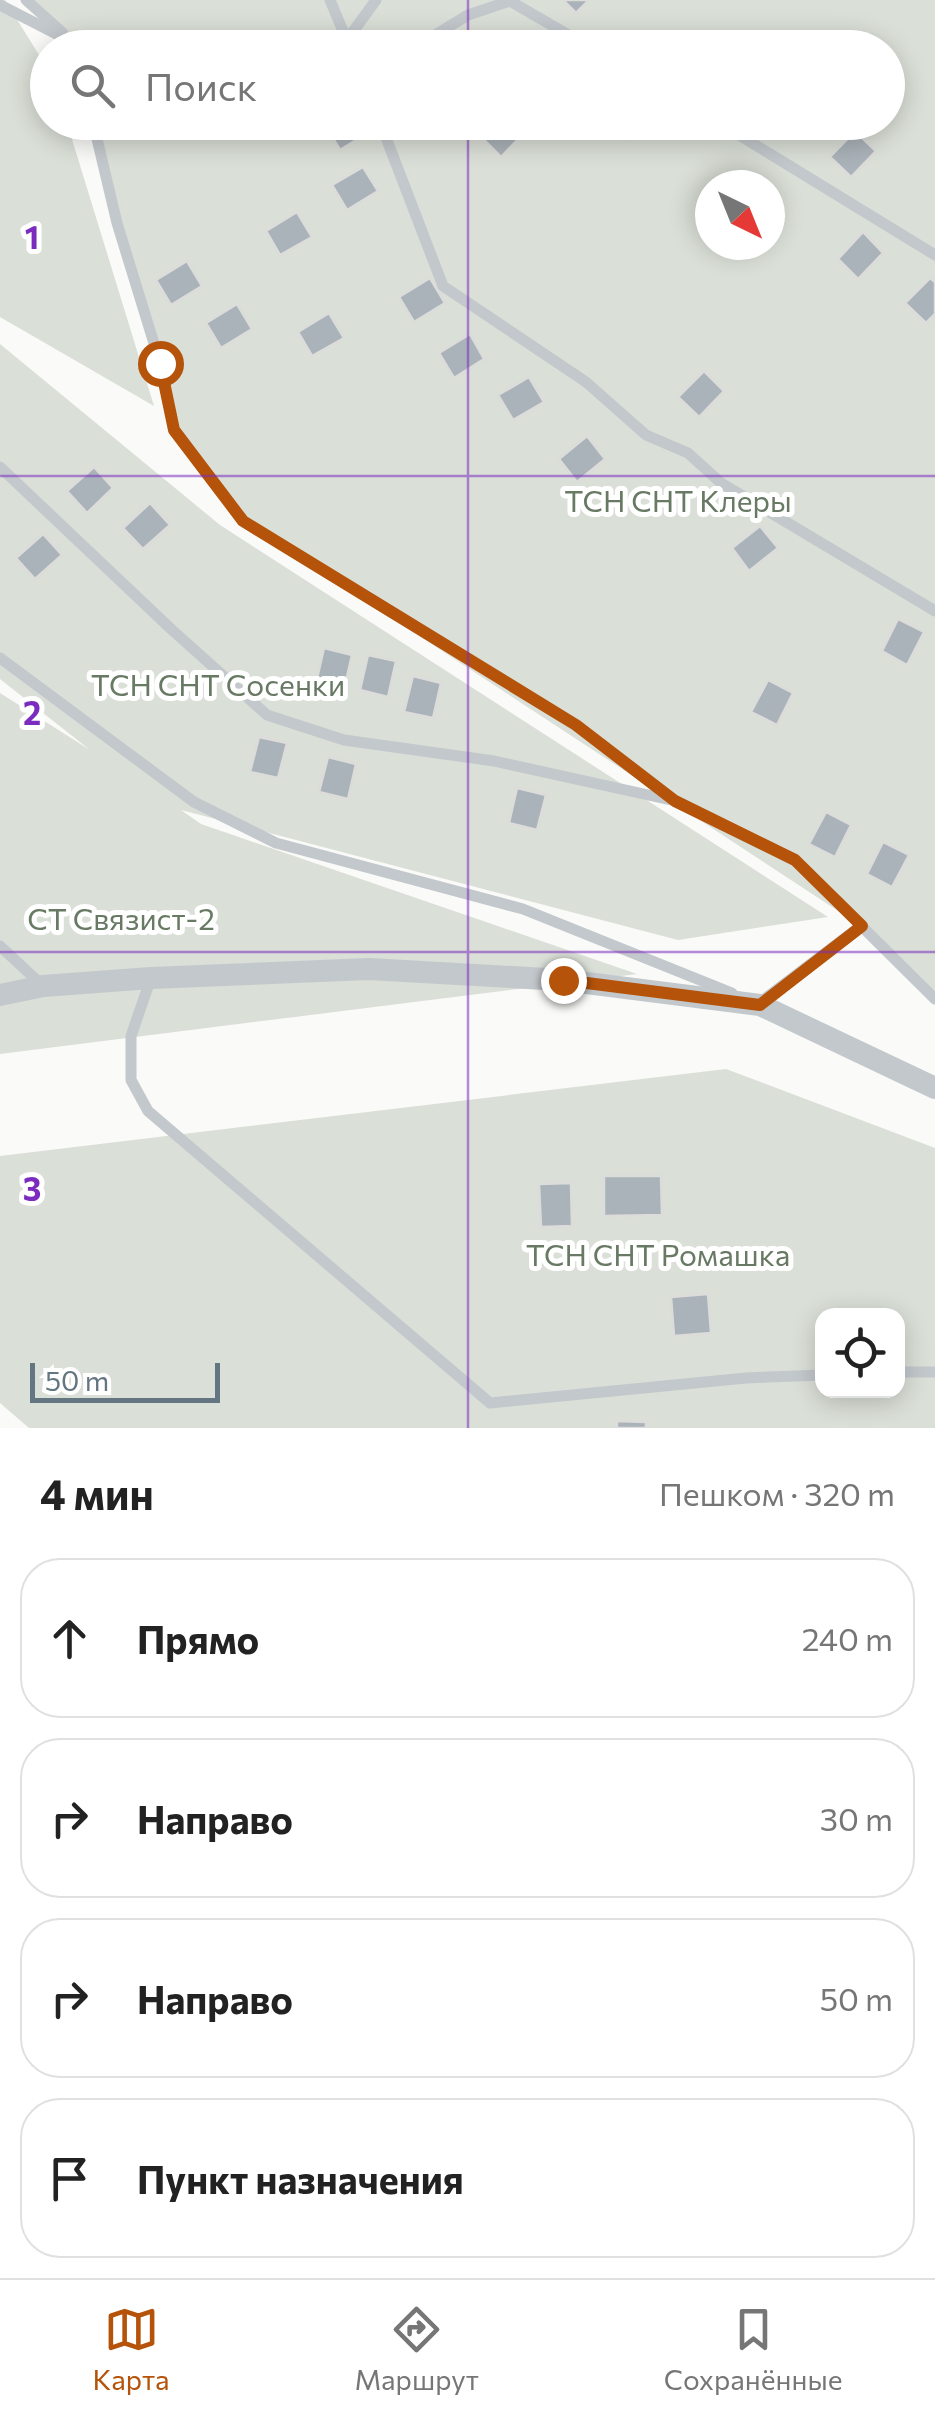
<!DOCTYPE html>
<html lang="ru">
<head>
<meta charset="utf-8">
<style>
  :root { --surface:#fff; --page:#f2f2f2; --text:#222; --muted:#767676; --line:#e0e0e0; --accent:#b45309 }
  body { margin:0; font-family:Commissioner,sans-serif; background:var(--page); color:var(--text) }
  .controls { position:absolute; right:30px; bottom:30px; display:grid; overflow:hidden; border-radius:20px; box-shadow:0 5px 25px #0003 }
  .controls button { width:90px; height:90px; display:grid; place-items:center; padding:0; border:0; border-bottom:2px solid var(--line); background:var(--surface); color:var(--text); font:50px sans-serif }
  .compass { position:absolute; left:695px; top:170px; width:90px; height:90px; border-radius:50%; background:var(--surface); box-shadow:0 5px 25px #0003; rotate:137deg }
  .scale { position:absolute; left:30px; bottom:25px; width:190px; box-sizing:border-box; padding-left:10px; border:5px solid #657683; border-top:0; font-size:28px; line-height:35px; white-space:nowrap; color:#657683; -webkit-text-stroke:8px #fff; paint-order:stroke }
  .stop { position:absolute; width:30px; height:30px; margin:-22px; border:8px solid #b45309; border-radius:50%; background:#fff }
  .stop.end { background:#b45309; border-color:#fff; box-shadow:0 2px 10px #0008 }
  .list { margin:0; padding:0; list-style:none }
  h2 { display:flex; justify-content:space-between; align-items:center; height:130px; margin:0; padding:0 40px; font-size:42px }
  h2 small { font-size:32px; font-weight:400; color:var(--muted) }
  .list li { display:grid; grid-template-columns:65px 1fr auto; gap:30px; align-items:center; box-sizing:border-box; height:160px; margin:0 20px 20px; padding:0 20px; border:2px solid var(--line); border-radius:40px }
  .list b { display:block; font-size:38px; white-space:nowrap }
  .list em { font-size:32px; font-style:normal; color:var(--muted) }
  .icon { flex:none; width:55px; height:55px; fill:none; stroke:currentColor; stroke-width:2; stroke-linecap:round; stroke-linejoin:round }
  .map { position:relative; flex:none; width:935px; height:1428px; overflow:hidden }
  .search { position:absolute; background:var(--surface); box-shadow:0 5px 25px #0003; left:30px; right:30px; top:30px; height:110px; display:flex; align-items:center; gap:25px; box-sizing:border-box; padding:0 35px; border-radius:55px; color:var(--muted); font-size:38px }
  .sheet { height:850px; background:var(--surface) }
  nav { display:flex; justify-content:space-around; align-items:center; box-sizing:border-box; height:140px; border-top:2px solid var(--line); background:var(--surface); font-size:28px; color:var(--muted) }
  nav a { display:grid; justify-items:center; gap:5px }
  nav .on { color:var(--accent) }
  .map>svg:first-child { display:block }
</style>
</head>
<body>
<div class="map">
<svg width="935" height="1428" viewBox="0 0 935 1428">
  <rect width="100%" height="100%" fill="#fafaf8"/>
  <!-- green -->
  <g fill="#dadfd7" fill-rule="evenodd">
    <polygon points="0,0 5,0 47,68 48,122 67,123 154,406 0,317"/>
    <path d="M26 0H935V1001L861 926 252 526 174 430 95 123 888 122V48L75 47ZM710 185H770V245H710Z"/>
    <polygon points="0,344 220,525 828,917 678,940 181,810 201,824 637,974 0,1054 0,693 90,750 0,679"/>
    <path d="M726 1069 935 1148V1428H29L0 1403V1156ZM822 1316H898V1390H822Z"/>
  </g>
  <!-- building -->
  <g fill="#aab3b9" stroke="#dcdcda" stroke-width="2.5">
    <polygon points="563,0 589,0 576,13"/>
    <polygon points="330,122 366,122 371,131 340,150 325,125"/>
    <polygon points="495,122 518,122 526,131 501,157 481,137"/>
    <polygon points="608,122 643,122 626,140"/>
    <polygon points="855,131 876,151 851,177 830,157"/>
    <polygon points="363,167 378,191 347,210 332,185"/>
    <polygon points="297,212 312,237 280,255 266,231"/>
    <polygon points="863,232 883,253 858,279 838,259"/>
    <polygon points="187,261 202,286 171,305 156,280"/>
    <polygon points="430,278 445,303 414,322 399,297"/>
    <polygon points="930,278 935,282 935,314 926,323 905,303"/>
    <polygon points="237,304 252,329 221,348 206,323"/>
    <polygon points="329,313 344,338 312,356 298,332"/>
    <polygon points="470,334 484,359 454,378 439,353"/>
    <polygon points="704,371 724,391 699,417 678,397"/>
    <polygon points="529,377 544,402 513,420 498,395"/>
    <polygon points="587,436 605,459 577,482 559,459"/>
    <polygon points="94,467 113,488 87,513 67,491"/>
    <polygon points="150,503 170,525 143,549 123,528"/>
    <polygon points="760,526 778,548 749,571 732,548"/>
    <polygon points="43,534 62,555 35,579 16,558"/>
    <polygon points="898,619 924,632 907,665 882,651"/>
    <polygon points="324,648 352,655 344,690 316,683"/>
    <polygon points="368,655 396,661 388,697 360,690"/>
    <polygon points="413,676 441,683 433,718 404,712"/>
    <polygon points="768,680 793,693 777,725 751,712"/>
    <polygon points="259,737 287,743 278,778 250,772"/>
    <polygon points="328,757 356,764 348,799 319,792"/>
    <polygon points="517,788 546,795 537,830 509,823"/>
    <polygon points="826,812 851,825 835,857 809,844"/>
    <polygon points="883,842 909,855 892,887 867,874"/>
    <polygon points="604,1176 661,1176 662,1215 604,1216"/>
    <polygon points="571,1183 572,1226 541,1227 539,1184"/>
    <polygon points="708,1294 711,1333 674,1336 671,1297"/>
    <polygon points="617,1421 646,1422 646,1428 617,1428"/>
  </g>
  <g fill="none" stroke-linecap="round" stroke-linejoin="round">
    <!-- service -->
    <g stroke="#c3c8cc" stroke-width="11">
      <polyline points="26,0 63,33"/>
      <polyline points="330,0 350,48"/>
      <polyline points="0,5 74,43"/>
      <polyline points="347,40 376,0"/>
      <polyline points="414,48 468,15 510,1 591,48"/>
      <polyline points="93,122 117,223 160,363 174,430 243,521 576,725 675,801 795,860 935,999"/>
      <polyline points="380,122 443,286 586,382 646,435 688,453 721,483 935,611"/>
      <polyline points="718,122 935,255"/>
      <polyline points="0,467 171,629 267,715 344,740 494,761 671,800"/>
      <polyline points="0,658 194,802 276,843 523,909 732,993"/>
      <polyline points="0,946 43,986"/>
      <polyline points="151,978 131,1036 131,1080 148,1111 490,1403 746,1378 822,1375"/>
      <polyline points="758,1004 861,926"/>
      <polyline points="898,1372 935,1372"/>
    </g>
    <!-- minor -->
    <polyline stroke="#c3c8cc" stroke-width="22" points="0,995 43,986 151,978 369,969 563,980 760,1005 935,1088"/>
  </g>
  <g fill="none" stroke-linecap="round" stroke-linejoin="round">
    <!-- route -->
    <polyline stroke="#b45309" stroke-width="12" points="160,363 174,430 243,521 576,725 675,801 795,860 862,926 760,1005 563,980"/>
  </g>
  <!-- grid -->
  <path fill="none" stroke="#7b2cbf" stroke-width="2.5" stroke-opacity="0.55" d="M468 0V48M468 122V1428M0 476H935M0 952H935"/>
  <g text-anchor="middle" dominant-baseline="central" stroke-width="10" stroke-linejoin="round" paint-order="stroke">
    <!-- park labels -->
    <g font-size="30" fill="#687a64" stroke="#fff">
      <text x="678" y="499">ТСН СНТ Клеры</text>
      <text x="218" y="683">ТСН СНТ Сосенки</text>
      <text x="121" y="917">СТ Связист-2</text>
      <text x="658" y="1253">ТСН СНТ Ромашка</text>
    </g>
  </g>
  <g font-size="32" text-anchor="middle" font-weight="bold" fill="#7b2cbf" stroke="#fff" stroke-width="10" stroke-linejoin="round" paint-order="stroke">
    <text x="32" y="249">1</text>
    <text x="32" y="725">2</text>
    <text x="32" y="1201">3</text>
  </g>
</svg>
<div class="controls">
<button><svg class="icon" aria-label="locate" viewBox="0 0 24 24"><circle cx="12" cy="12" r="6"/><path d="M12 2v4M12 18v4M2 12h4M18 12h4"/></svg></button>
</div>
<svg class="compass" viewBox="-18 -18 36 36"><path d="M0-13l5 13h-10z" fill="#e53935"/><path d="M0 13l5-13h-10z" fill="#767676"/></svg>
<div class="scale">50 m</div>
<div class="stop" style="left:160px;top:363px"></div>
<div class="stop end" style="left:563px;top:980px"></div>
<div class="search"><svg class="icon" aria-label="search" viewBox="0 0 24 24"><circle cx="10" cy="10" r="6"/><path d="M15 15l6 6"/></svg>Поиск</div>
</div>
<section class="sheet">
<h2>4 мин<small>Пешком · 320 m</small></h2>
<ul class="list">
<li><svg class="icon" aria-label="ahead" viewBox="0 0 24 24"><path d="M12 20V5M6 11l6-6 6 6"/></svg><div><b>Прямо</b></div><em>240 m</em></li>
<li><svg class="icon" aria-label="right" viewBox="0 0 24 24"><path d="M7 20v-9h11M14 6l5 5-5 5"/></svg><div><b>Направо</b></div><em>30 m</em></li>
<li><svg class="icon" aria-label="right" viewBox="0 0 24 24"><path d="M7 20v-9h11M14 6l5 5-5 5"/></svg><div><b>Направо</b></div><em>50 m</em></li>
<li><svg class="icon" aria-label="arrive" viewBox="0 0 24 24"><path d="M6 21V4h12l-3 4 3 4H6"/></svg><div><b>Пункт назначения</b></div></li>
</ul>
</section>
<nav>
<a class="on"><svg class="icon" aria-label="map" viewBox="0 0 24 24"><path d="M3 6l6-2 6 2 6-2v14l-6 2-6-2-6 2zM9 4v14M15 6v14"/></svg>Карта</a>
<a><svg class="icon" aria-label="directions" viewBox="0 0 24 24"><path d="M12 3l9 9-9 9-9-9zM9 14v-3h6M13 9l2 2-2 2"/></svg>Маршрут</a>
<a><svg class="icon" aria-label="saved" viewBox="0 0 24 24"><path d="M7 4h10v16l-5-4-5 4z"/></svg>Сохранённые</a>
</nav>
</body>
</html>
